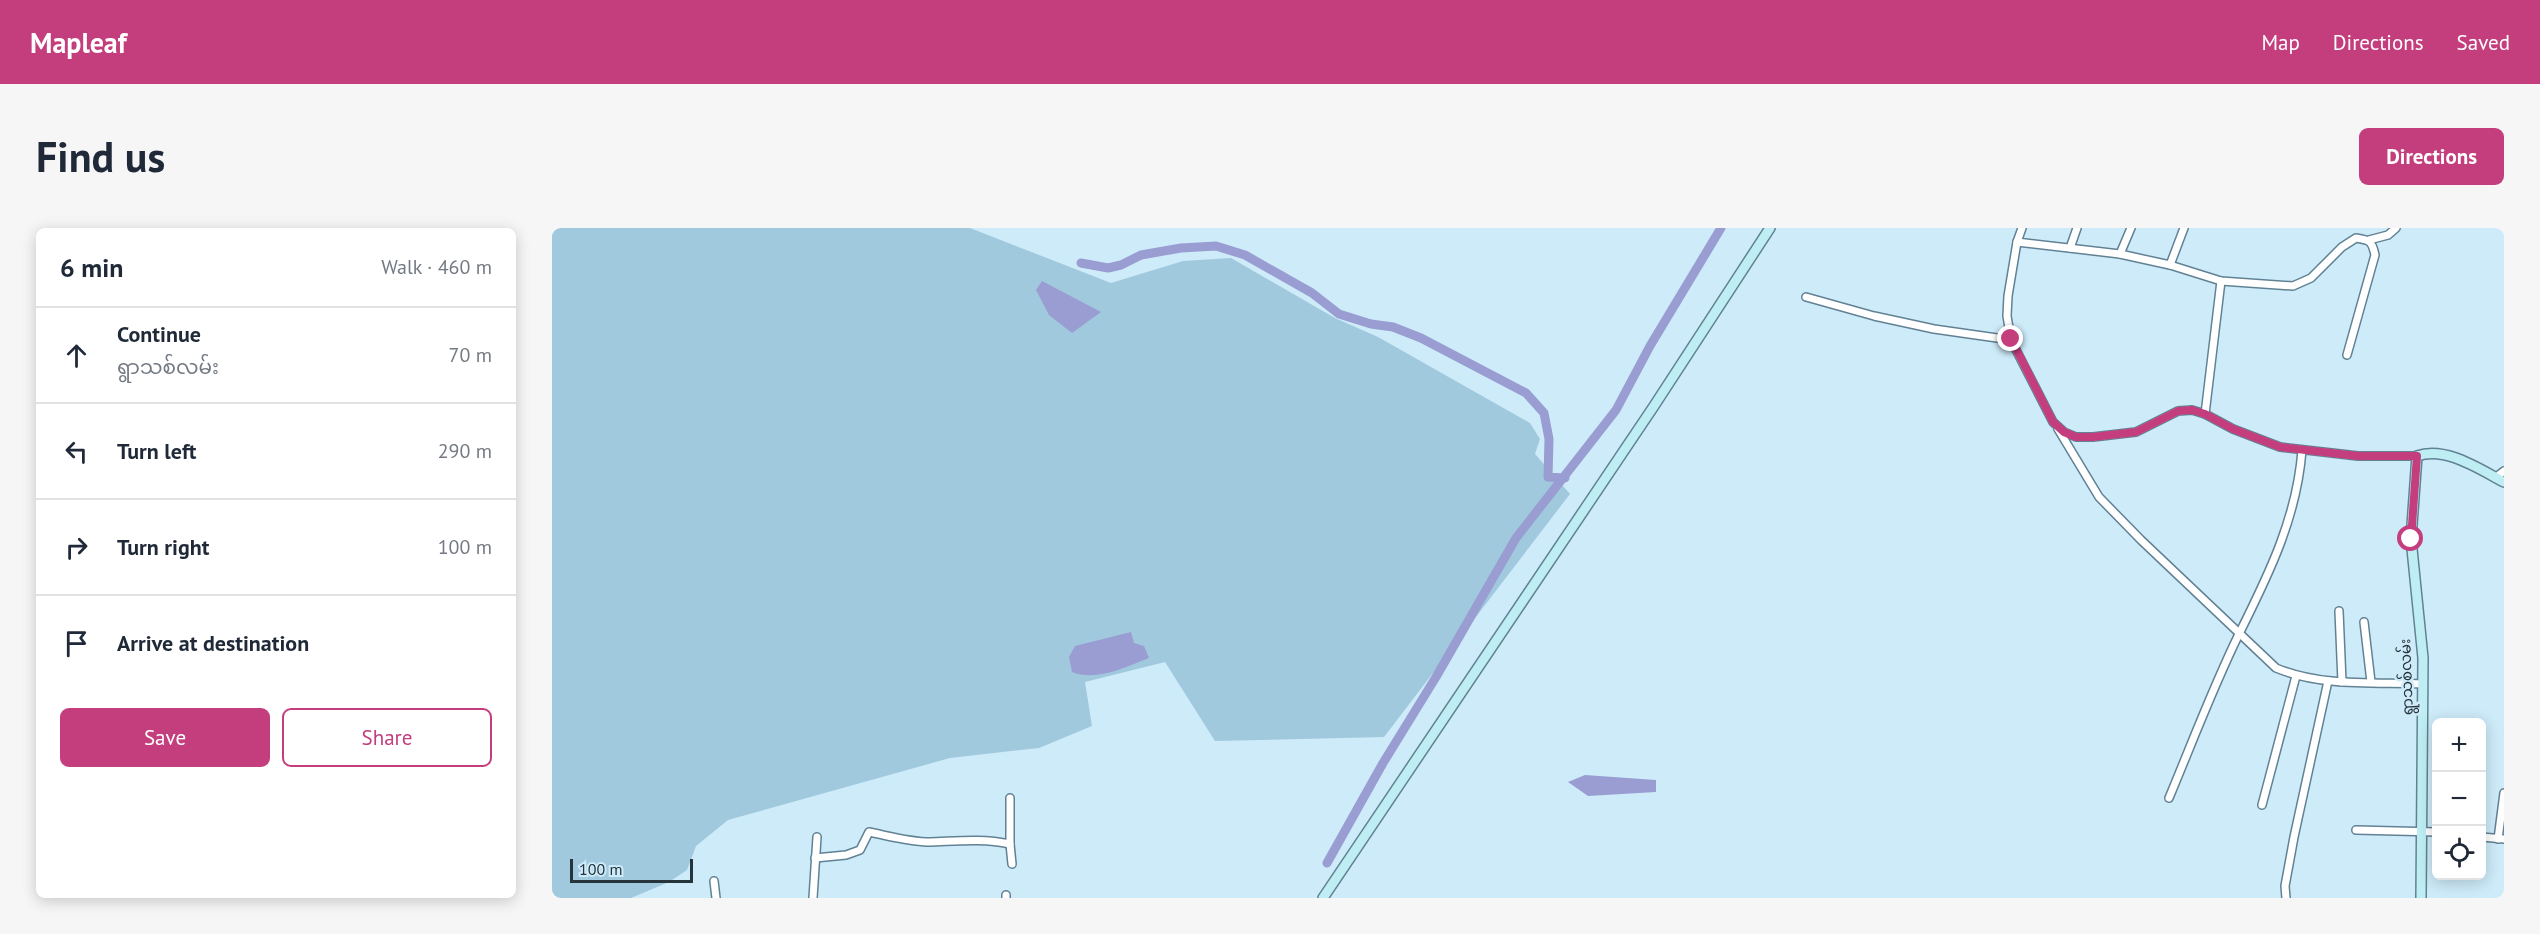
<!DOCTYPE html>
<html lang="en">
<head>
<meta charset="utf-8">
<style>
  :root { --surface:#fff; --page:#f6f6f7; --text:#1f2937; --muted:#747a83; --line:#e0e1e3; --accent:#c43e7e }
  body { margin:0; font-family:"PT Sans","Noto Sans Myanmar",sans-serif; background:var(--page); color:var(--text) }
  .controls { position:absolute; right:18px; bottom:18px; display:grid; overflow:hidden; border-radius:9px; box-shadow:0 3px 15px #0003 }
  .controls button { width:54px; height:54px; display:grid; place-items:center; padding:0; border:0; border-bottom:2px solid var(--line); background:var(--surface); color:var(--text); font:30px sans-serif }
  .scale { position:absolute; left:18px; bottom:15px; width:123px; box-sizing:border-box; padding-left:6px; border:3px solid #26343c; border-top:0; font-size:16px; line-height:21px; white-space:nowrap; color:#26343c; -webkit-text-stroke:4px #ceebfa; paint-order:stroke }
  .stop { position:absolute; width:18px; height:18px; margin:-14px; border:4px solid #c43e7e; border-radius:50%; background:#fff }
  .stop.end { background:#c43e7e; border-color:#fff; box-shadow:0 2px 6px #0008 }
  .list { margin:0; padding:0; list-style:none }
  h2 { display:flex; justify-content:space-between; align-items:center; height:78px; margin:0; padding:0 24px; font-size:26px }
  h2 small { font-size:20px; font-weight:400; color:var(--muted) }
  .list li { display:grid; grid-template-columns:39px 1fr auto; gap:18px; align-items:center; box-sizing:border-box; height:96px; padding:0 24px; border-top:2px solid var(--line) }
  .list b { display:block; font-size:22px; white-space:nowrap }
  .list p { margin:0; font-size:20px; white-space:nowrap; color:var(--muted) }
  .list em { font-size:20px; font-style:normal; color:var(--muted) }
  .actions { display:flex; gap:12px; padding:18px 24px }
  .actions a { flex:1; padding:14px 0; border:2px solid var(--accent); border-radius:9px; text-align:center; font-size:21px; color:var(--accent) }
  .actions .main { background:var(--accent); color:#fff }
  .icon { flex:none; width:33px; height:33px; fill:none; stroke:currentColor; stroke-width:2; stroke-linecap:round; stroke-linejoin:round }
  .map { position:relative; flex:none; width:1952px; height:670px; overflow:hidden; border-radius:9px }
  header { display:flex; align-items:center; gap:36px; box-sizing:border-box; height:84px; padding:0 30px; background:var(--accent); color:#fff }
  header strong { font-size:28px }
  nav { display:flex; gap:33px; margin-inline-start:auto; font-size:21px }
  .intro { display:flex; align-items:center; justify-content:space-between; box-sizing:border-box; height:144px; padding:0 36px }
  h1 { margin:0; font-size:42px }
  .button { padding:15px 27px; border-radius:9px; background:var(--accent); color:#fff; font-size:21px; font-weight:700 }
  main { display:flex; gap:36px; padding:0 36px }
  aside { flex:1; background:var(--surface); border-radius:9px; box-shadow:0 3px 15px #0003 }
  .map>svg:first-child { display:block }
</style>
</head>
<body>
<header>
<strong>Mapleaf</strong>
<nav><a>Map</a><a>Directions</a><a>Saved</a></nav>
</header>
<div class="intro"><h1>Find us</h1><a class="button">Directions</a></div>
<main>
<aside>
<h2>6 min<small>Walk · 460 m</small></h2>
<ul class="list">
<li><svg class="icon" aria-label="ahead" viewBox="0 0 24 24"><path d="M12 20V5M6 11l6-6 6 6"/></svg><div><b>Continue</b><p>ရွာသစ်လမ်း</p></div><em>70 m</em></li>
<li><svg class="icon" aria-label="left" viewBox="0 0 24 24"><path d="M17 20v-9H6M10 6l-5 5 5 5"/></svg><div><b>Turn left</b></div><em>290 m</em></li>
<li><svg class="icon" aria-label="right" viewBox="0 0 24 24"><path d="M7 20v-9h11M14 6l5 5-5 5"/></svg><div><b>Turn right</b></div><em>100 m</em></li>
<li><svg class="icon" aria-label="arrive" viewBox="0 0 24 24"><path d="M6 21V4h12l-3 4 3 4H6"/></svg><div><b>Arrive at destination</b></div></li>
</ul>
<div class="actions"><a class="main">Save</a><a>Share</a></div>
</aside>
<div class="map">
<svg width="1952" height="670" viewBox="0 0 1952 670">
  <rect width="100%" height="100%" fill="#ceebfa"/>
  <!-- green -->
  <polygon fill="#a1c9de" points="0,0 418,0 559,55 631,33 679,30 783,90 826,109 978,195 988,211 983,226 1018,266 832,509 663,513 613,434 533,454 540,498 487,520 398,530 176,592 144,618 135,642 117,654 79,670 0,670"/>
  <!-- water -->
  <g fill="#999dd1">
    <polygon points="490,53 549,84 520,105 497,87 484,62"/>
    <path d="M579 404 582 415 592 418 597 430C574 439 544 454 520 444L517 429 523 418Z"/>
    <polygon points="1033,547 1104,552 1104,564 1036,568 1016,554"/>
  </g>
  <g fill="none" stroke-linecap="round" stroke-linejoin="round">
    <!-- canal -->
    <g stroke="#999dd1" stroke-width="9">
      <polyline points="529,35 556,40 569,37 589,27 629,20 664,18 693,27 760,65 787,86 819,96 841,99 869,110 974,165 992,185 997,211 996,249 1013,250"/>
      <polyline points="775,635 831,535 884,449 964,310 1064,182 1098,118 1169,0"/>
    </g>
    <!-- street casing -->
    <g stroke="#618294" stroke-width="10">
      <g id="street">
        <polyline points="1470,0 1465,14 1456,68 1455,88 1459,112 1501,194 1512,204 1524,209 1541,209 1584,204 1626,183 1640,182 1653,186 1681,201 1728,219 1806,228 1865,228"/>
        <polyline points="1817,12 1836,7 1844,0"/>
        <path d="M1465 14 1568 26 1618 37 1669 53 1741 58 1759 50 1790 19 1804 10C1818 12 1820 13 1823 27L1795 127"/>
        <polyline points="1518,20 1525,0"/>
        <polyline points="1568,26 1579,0"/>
        <polyline points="1618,37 1632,0"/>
        <polyline points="1254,69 1322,88 1382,101 1459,112"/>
        <polyline points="1653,186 1669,53"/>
        <path d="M1506 201 1547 269 1589 312 1724 440C1770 459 1822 454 1871 456"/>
        <polyline points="1943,250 1952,243"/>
        <polyline points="1787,383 1790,454"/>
        <polyline points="1812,394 1819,454"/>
        <path d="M1617 570C1640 515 1661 459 1687 406 1717 346 1745 289 1750 222"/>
        <polyline points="1710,577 1744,448"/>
        <polyline points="1804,602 1884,604"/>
        <polyline points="1930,609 1952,611"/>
        <polyline points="1946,611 1952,565"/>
        <polyline points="458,616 460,636"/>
        <path d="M263 630 294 627 308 622 317 604C337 608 358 614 378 614 406 613 430 610 458 616V570"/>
        <polyline points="162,653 164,670"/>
        <polyline points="261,670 265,609"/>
        <polyline points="454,670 454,667"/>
        <polyline points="1734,670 1733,658 1742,609 1776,453"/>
      </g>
    </g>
    <!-- secondary casing -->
    <g stroke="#618294" stroke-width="12">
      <g id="secondary">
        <polyline points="771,670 1102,178 1218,0"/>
        <path d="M1869 670 1871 430 1859 311 1865 228C1894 218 1927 241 1952 254"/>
      </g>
    </g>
    <!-- street -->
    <use href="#street" stroke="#fff" stroke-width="7"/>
    <!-- secondary -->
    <use href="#secondary" stroke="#beeef4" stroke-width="9"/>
  </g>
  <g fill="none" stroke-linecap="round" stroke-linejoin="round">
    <!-- route -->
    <polyline stroke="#c43e7e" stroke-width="8" points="1459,111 1501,194 1512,204 1524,209 1541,209 1584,204 1626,183 1640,182 1653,186 1681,201 1728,219 1806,228 1865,228 1859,311"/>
  </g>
  <g text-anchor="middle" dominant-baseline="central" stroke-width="5" stroke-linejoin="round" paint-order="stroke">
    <!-- street labels -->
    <g font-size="15" fill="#26343c" stroke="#ceebfa">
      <text transform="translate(1854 449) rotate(-92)">ရွာသစ်လမ်း</text>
    </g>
  </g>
</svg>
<div class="controls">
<button>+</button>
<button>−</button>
<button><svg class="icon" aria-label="locate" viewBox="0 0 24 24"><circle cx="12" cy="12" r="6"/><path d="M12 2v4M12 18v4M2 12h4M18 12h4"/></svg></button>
</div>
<div class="scale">100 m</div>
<div class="stop" style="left:1859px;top:311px"></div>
<div class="stop end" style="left:1459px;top:111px"></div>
</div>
</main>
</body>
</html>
